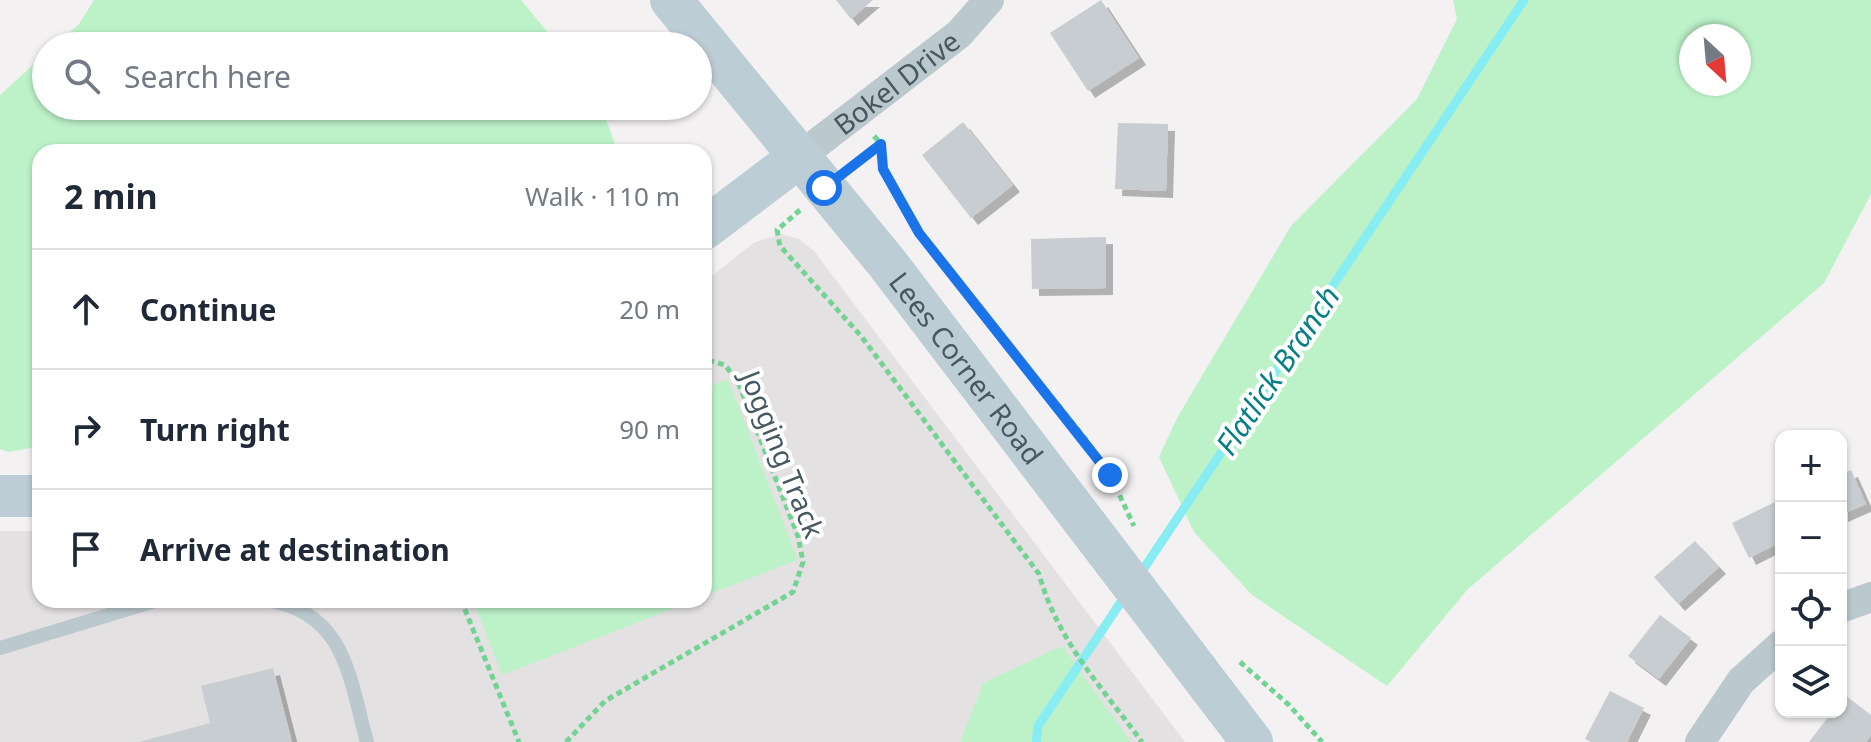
<!DOCTYPE html>
<html lang="en">
<head>
<meta charset="utf-8">
<style>
  :root { --surface:#fff; --page:#f2f2f3; --text:#1f2937; --muted:#747a83; --line:#e0e1e3 }
  body { margin:0; font-family:"Noto Sans",sans-serif; background:var(--page); color:var(--text) }
  .controls { position:absolute; right:24px; bottom:24px; display:grid; overflow:hidden; border-radius:16px; box-shadow:0 2px 6px #0004 }
  .controls button { width:72px; height:72px; display:grid; place-items:center; padding:0; border:0; border-bottom:2px solid var(--line); background:var(--surface); color:var(--text); font:40px sans-serif }
  .compass { position:absolute; left:1679px; top:24px; width:72px; height:72px; border-radius:50%; background:var(--surface); box-shadow:0 2px 6px #0004; rotate:154deg }
  .stop { position:absolute; width:24px; height:24px; margin:-18px; border:6px solid #1a73e8; border-radius:50%; background:#fff }
  .stop.end { background:#1a73e8; border-color:#fff; box-shadow:0 2px 8px #0008 }
  .list { margin:0; padding:0; list-style:none }
  h2 { display:flex; justify-content:space-between; align-items:center; height:104px; margin:0; padding:0 32px; font-size:34px }
  h2 small { font-size:26px; font-weight:400; color:var(--muted) }
  .list li { display:grid; grid-template-columns:52px 1fr auto; gap:24px; align-items:center; box-sizing:border-box; height:120px; padding:0 32px; border-top:2px solid var(--line) }
  .list b { display:block; font-size:30px; white-space:nowrap }
  .list em { font-size:26px; font-style:normal; color:var(--muted) }
  .icon { flex:none; width:44px; height:44px; fill:none; stroke:currentColor; stroke-width:2; stroke-linecap:round; stroke-linejoin:round }
  .map { position:relative; flex:none; width:1871px; height:742px; overflow:hidden }
  .search { position:absolute; background:var(--surface); box-shadow:0 2px 6px #0004; left:32px; top:32px; width:680px; height:88px; display:flex; align-items:center; gap:20px; box-sizing:border-box; padding:0 28px; border-radius:44px; color:var(--muted); font-size:30px }
  .panel { position:absolute; background:var(--surface); box-shadow:0 2px 6px #0004; left:32px; top:144px; width:680px; height:464px; border-radius:24px }
  .map>svg:first-child { display:block }
</style>
</head>
<body>
<div class="map">
<svg width="1871" height="742" viewBox="0 0 1871 742">
  <defs>
    <filter id="shadow"><feDropShadow dx="7" dy="7" stdDeviation="0" flood-color="#0004"/></filter>
  </defs>
  <rect width="100%" height="100%" fill="#f3f1f1"/>
  <!-- education -->
  <polygon fill="#e4e1e3" points="782,234 799,239 814,251 1185,742 0,742 0,531 40,531 40,600 704,600 704,282 755,242"/>
  <!-- green -->
  <g fill="#bdf2c9" fill-rule="evenodd">
    <polygon points="94,0 521,0 559,46 54,46 79,24"/>
    <path d="M1453 0H1871V194L1824 283 1468 589 1387 686 1252 595 1194 532 1159 457 1177 418 1291 226 1417 99 1457 19ZM1691 36H1739V84H1691Z"/>
    <polygon points="46,53 46,106 601,106 618,152 40,152 40,446 9,452 0,449 0,95"/>
    <polygon points="728,379 798,560 704,596 704,388"/>
    <polygon points="473,600 695,600 502,675"/>
    <polygon points="1062,646 1131,742 960,742 983,683"/>
  </g>
  <g fill="none" stroke-linecap="round" stroke-linejoin="round">
    <!-- stream -->
    <g stroke="#88edf2" stroke-width="9">
      <polyline points="1138,577 1524,0"/>
      <polyline points="1036,742 1038,726 1125,596"/>
    </g>
  </g>
  <!-- building -->
  <g fill="#c7cdd0" filter="url(#shadow)">
    <polygon points="836,0 873,0 851,19"/>
    <polygon points="1101,0 1139,58 1088,91 1050,33"/>
    <polygon points="963,122 1013,185 971,218 922,155"/>
    <polygon points="1118,123 1168,124 1166,191 1115,189"/>
    <polygon points="1106,237 1106,288 1032,289 1031,239"/>
    <polygon points="1851,470 1866,504 1841,515 1841,474"/>
    <polygon points="1777,501 1781,509 1781,542 1749,558 1732,523"/>
    <polygon points="1695,541 1719,567 1678,604 1654,577"/>
    <polygon points="1660,615 1691,638 1659,679 1628,656"/>
    <polygon points="273,668 292,742 139,742 210,723 201,686"/>
    <polygon points="1610,691 1644,708 1627,742 1591,742 1585,739"/>
    <polygon points="1845,695 1871,715 1871,735 1866,742 1809,742 1832,712 1841,712"/>
  </g>
  <g fill="none" stroke-linecap="round" stroke-linejoin="round">
    <!-- path -->
    <g stroke="#73d394" stroke-width="5" stroke-dasharray="6 4" stroke-linecap="butt">
      <polyline points="874,136 881,144 883,169 919,233 1087,441 1110,475 1134,526"/>
      <polyline points="850,168 880,144"/>
      <path d="M800 210 777 230 780 246 861 336 1039 574C1058 642 1101 686 1142 742"/>
      <polyline points="461,600 519,742"/>
      <polyline points="1240,662 1289,705 1322,742"/>
      <polyline points="566,742 605,701 793,592 803,562 798,536 738,382 725,365 704,359"/>
    </g>
    <!-- lane -->
    <g stroke="#bbc8ce" stroke-width="14">
      <path d="M267 600C346 613 349 677 367 742"/>
      <polyline points="0,648 158,600"/>
    </g>
    <!-- street -->
    <g stroke="#bbc8ce" stroke-width="30">
      <path id="s1" d="M798 158 959 34 989 0"/>
      <polyline points="1841,608 1871,597"/>
      <polyline points="1700,742 1741,681 1781,645"/>
    </g>
    <!-- secondary -->
    <g stroke="#bdcdd5" stroke-width="42">
      <path id="s2" d="M671 0 887 263 1252 742"/>
      <polyline points="704,229 798,158"/>
      <polyline points="0,496 40,496"/>
    </g>
  </g>
  <g fill="none" stroke-linecap="round" stroke-linejoin="round">
    <!-- route -->
    <polyline stroke="#1a73e8" stroke-width="10" points="824,188 881,144 883,169 919,233 1110,475"/>
  </g>
  <g text-anchor="middle" dominant-baseline="central" stroke-width="8" stroke-linejoin="round" paint-order="stroke">
    <!-- street labels -->
    <g font-size="28" fill="#475860" stroke="#fff">
      <text stroke="none"><textPath href="#s1" startOffset="124">Bokel Drive</textPath></text>
      <text stroke="none"><textPath href="#s2" startOffset="472">Lees Corner Road</textPath></text>
      <text transform="translate(783 454) rotate(68)">Jogging Track</text>
    </g>
    <!-- water labels -->
    <g font-size="30" font-style="italic" fill="#087f84" stroke="#fff">
      <text transform="translate(1277 370) rotate(-56)">Flatlick Branch</text>
    </g>
  </g>
</svg>
<div class="controls">
<button>+</button>
<button>−</button>
<button><svg class="icon" aria-label="locate" viewBox="0 0 24 24"><circle cx="12" cy="12" r="6"/><path d="M12 2v4M12 18v4M2 12h4M18 12h4"/></svg></button>
<button><svg class="icon" aria-label="layers" viewBox="0 0 24 24"><path d="M12 4l9 5-9 5-9-5zM3 14l9 5 9-5"/></svg></button>
</div>
<svg class="compass" viewBox="-18 -18 36 36"><path d="M0-13l5 13h-10z" fill="#e53935"/><path d="M0 13l5-13h-10z" fill="#747a83"/></svg>
<div class="stop" style="left:824px;top:188px"></div>
<div class="stop end" style="left:1110px;top:475px"></div>
<div class="search"><svg class="icon" aria-label="search" viewBox="0 0 24 24"><circle cx="10" cy="10" r="6"/><path d="M15 15l6 6"/></svg>Search here</div>
<section class="panel">
<h2>2 min<small>Walk · 110 m</small></h2>
<ul class="list">
<li><svg class="icon" aria-label="ahead" viewBox="0 0 24 24"><path d="M12 20V5M6 11l6-6 6 6"/></svg><div><b>Continue</b></div><em>20 m</em></li>
<li><svg class="icon" aria-label="right" viewBox="0 0 24 24"><path d="M7 20v-9h11M14 6l5 5-5 5"/></svg><div><b>Turn right</b></div><em>90 m</em></li>
<li><svg class="icon" aria-label="arrive" viewBox="0 0 24 24"><path d="M6 21V4h12l-3 4 3 4H6"/></svg><div><b>Arrive at destination</b></div></li>
</ul>
</section>
</div>
</body>
</html>
